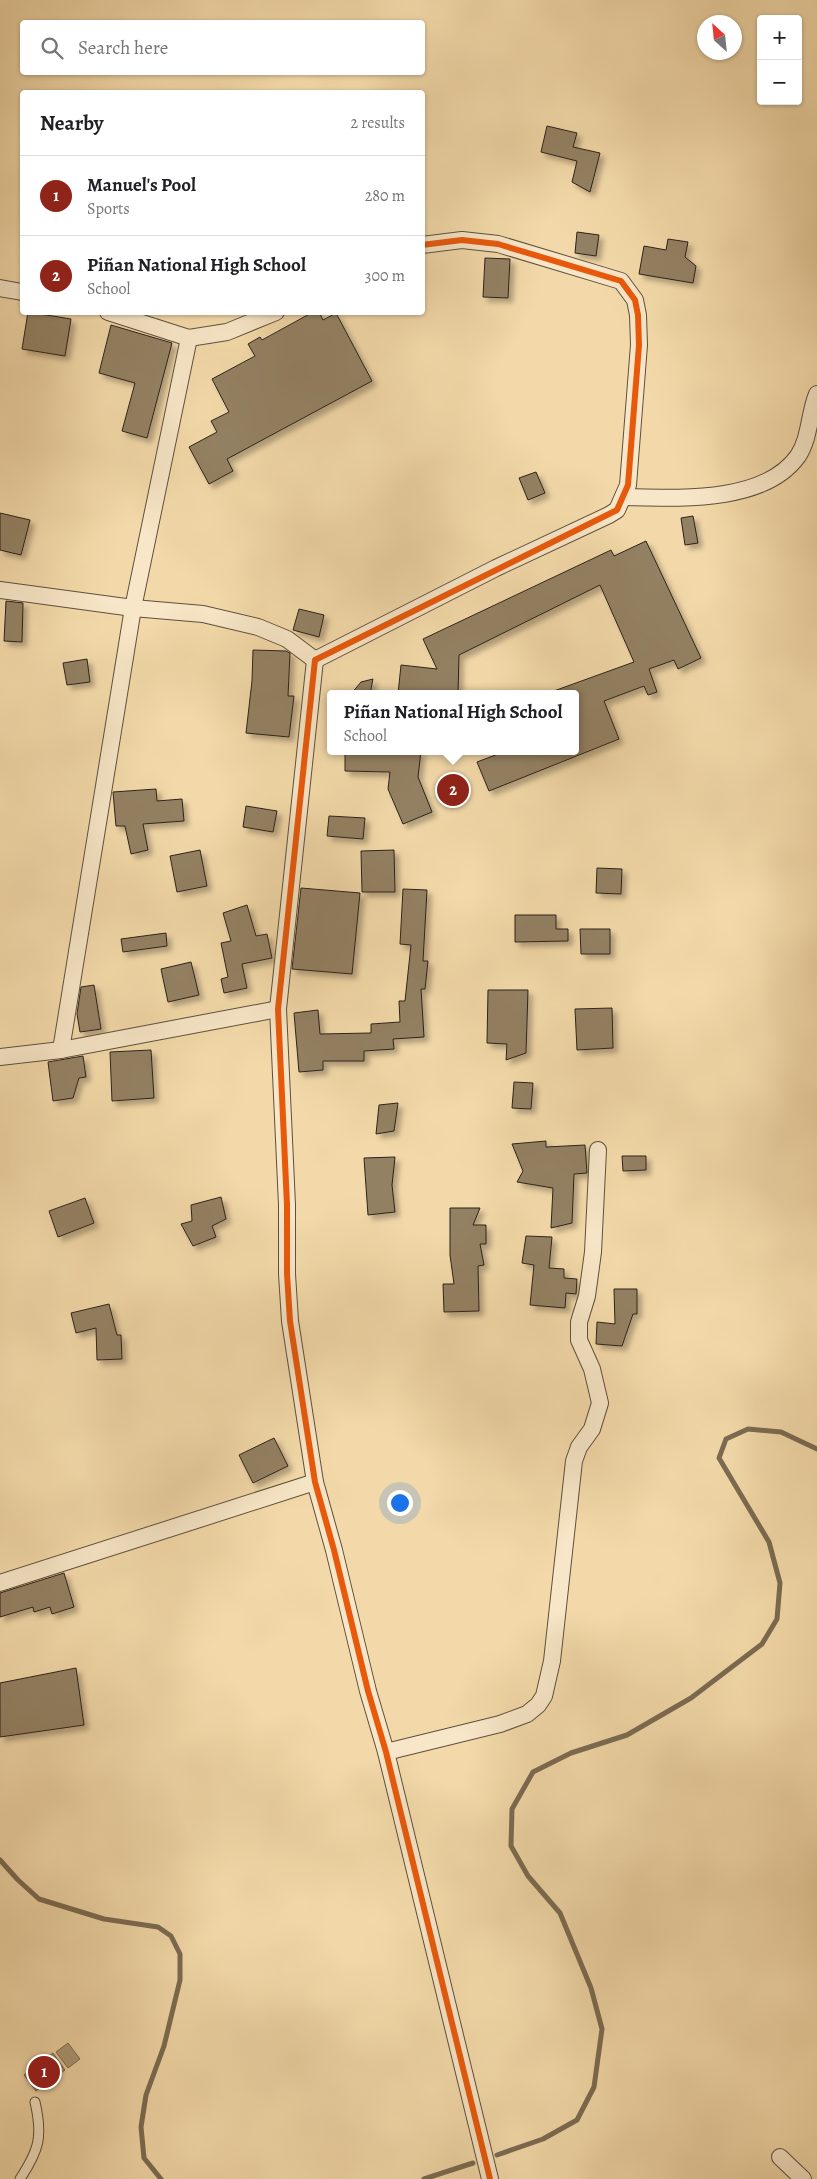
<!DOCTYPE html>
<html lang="en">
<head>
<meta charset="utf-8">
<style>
  :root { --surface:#fff; --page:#f6f6f6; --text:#202124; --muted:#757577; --line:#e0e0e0; --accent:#8f2418 }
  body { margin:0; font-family:Alegreya,serif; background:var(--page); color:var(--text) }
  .controls { position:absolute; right:15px; top:15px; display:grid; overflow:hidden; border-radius:5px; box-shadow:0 1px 4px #0004 }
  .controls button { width:45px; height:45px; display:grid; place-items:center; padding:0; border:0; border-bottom:1px solid var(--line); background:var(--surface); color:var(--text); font:25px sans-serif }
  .compass { position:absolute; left:697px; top:15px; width:45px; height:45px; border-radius:50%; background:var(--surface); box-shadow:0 1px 4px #0004; rotate:333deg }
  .you { position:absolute; left:399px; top:1502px; width:18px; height:18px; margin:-12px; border:4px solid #fff; border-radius:50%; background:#1a73e8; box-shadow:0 0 0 8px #1a73e833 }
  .badge { display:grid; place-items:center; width:32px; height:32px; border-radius:50%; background:var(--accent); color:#fff; font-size:16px; font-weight:700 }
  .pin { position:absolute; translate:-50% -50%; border:2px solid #fff; box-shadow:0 1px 5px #0006 }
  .popup { position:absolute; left:327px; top:690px; width:252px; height:65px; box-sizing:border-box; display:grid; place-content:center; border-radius:5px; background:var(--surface); filter:drop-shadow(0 1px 4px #0005); font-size:16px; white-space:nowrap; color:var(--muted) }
  .popup b { font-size:19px; color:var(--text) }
  .popup::after { content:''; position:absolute; left:50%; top:100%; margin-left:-10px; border:10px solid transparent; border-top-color:var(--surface) }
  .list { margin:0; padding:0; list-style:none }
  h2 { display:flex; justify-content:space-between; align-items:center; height:65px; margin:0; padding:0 20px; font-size:21px }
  h2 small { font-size:16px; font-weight:400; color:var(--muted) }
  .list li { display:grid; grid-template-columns:32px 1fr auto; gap:15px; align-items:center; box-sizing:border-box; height:80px; padding:0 20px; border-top:1px solid var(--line) }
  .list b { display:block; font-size:19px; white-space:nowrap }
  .list p { margin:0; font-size:16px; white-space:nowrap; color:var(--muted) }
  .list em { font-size:16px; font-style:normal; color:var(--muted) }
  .icon { flex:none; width:28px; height:28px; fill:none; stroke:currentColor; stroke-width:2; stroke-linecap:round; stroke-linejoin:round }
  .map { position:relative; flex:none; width:817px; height:2179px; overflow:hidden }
  .search { position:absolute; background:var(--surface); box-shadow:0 1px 4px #0004; left:20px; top:20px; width:405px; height:55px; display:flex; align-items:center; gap:12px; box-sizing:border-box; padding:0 18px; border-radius:5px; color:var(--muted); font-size:19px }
  .panel { position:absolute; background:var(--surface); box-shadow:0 1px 4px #0004; left:20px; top:90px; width:405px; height:225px; border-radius:5px }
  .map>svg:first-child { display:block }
</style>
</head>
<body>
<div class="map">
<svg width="817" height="2179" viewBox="0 0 817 2179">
  <defs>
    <filter id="shadow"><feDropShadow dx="4.5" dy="4.5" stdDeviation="2.5" flood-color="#0004"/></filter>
  </defs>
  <rect width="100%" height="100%" fill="#f3d9a9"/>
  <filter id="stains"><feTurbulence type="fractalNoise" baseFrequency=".004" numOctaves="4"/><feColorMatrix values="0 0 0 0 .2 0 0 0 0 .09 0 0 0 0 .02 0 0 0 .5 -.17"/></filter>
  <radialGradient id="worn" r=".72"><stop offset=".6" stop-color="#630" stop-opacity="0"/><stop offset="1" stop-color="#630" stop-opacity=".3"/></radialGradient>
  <!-- water -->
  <g fill="#af9b78" stroke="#7b6b52">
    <polygon points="68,2043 80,2059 68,2068 56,2052"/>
    <polygon points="53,2053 65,2070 36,2091 24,2075"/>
  </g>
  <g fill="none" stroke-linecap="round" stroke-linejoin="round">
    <!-- shore -->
    <polygon stroke="#6e5e49" stroke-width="1" points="51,2062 56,2067 56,2070 39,2083 36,2083 32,2075"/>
    <!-- stream -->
    <g stroke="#7b6b52" stroke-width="5">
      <polyline points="0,1860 18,1880 39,1899 104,1919 158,1927 171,1936 180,1954 180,1980 164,2046 146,2095 141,2127 144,2158 161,2179"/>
      <polyline points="497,2155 543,2139 577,2120 594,2087 602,2029 591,1988 560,1913 528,1876 511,1846 512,1809 533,1772 571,1753 627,1735 691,1698 762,1644 777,1619 780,1583 769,1542 719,1458 726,1439 748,1429 781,1432 817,1449"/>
      <polyline points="424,2179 473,2163"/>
    </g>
  </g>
  <!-- building -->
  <g fill="#938164" stroke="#2c221a" filter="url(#shadow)">
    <polygon points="547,126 577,133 573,147 600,153 590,192 572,182 577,161 541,152"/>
    <polygon points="577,232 599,235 596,256 575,253"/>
    <polygon points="668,239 688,242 685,257 696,266 693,283 639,274 644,246 666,250"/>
    <polygon points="485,258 510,259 508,298 483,297"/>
    <polygon points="28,312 71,319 65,356 22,349"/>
    <polygon points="313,312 319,312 323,320 336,313 372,381 227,459 233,471 209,484 189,447 217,432 211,421 229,412 212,379 255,356 248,344 260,337 262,340"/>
    <polygon points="111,325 172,343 147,438 122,431 135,383 99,373"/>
    <polygon points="536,472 545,493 528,500 519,478"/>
    <polygon points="0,513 30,520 21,555 0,550"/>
    <polygon points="693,516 698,543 685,545 681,518"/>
    <polygon points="646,541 701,658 678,669 674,660 649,669 657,692 648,695 644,686 604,701 619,739 489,791 477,762 506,751 576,751 576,694 551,694 551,692 634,662 600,585 459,655 458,694 398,694 401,665 437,669 423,639 611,550 614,556"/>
    <polygon points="6,601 23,603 22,642 4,641"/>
    <polygon points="299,609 324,615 319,637 293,630"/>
    <polygon points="253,650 286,651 290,653 288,696 294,696 289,737 246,733 252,681"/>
    <polygon points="87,659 90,682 67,685 63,663"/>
    <polygon points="373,679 370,694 351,694 361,682"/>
    <polygon points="345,751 421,751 418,777 432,812 403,824 388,789 390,772 345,771"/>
    <polygon points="156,789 157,801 182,799 184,821 143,824 148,850 131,854 125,826 116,826 113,792"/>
    <polygon points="246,806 277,811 273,832 243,827"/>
    <polygon points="329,816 365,818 363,839 327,836"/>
    <polygon points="200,850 207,886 177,892 170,856"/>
    <polygon points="394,850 395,892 362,892 361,851"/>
    <polygon points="597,868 622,869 621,894 596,893"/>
    <polygon points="301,888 360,893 352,974 292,969"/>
    <polygon points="403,889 427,890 423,961 428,961 425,989 421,989 424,1037 393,1039 394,1049 364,1051 364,1061 323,1061 323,1070 299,1072 294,1013 318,1010 320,1034 371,1033 371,1024 400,1022 399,1001 405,1001 411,945 400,944"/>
    <polygon points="247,905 256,936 267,934 272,958 242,964 247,988 224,993 221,979 228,977 221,943 231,941 223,913"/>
    <polygon points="515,915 556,915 556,929 568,929 568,941 515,942"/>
    <polygon points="580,929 610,929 610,954 581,954"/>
    <polygon points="166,933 167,946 123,952 121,939"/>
    <polygon points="191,962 199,995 168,1002 161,969"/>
    <polygon points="94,985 101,1029 80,1032 77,1014 81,987"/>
    <polygon points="488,990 528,990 526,1053 506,1060 507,1044 487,1043"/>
    <polygon points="612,1008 613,1048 577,1050 575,1009"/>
    <polygon points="151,1050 154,1098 112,1101 110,1052"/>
    <polygon points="83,1056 86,1077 79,1078 73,1098 53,1101 48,1062"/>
    <polygon points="514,1082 533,1083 531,1109 512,1108"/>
    <polygon points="398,1103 394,1131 376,1134 379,1105"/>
    <polygon points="546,1141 546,1147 585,1145 587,1173 574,1174 572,1223 551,1228 553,1188 517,1182 523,1171 512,1144"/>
    <polygon points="622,1156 646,1156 646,1170 623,1171"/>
    <polygon points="395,1157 392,1185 395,1212 368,1215 364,1158"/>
    <polygon points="221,1197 226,1219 212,1226 216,1237 193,1246 181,1224 192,1221 191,1205"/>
    <polygon points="85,1198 94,1223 58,1237 49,1211"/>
    <polygon points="450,1208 480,1208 473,1225 486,1225 486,1244 480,1244 484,1265 478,1266 479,1311 444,1312 443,1284 454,1284 450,1255"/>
    <polygon points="526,1236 552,1237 549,1268 564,1269 564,1278 577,1279 576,1294 566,1293 565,1308 530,1305 534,1265 522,1263"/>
    <polygon points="614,1289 637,1289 637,1314 633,1314 622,1346 596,1344 597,1322 615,1324"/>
    <polygon points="109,1304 117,1335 121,1335 122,1359 97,1360 96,1328 76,1333 71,1313"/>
    <polygon points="274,1438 288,1466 253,1483 239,1455"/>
    <polygon points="64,1573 74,1607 52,1614 50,1607 34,1612 33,1607 0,1617 0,1593"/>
    <polygon points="76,1668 84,1725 0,1737 0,1683"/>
  </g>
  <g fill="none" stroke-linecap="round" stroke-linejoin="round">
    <!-- service casing -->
    <g stroke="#5e503e" stroke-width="11">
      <path id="service" d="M20 2179C39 2150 43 2137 35 2102"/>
    </g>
    <!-- minor casing -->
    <g stroke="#5e503e" stroke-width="18">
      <g id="minor">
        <polyline points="0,288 22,292"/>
        <polyline points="108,312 189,338 227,332 276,312"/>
        <path d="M624 497C676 498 764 504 798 456 810 438 809 413 817 394"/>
        <polyline points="0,590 133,608 203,614 258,627 287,639 315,660"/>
        <polyline points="315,660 278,1009 287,1205 287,1274 290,1321 315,1482 334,1550 368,1691 386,1752 490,2179"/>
        <polyline points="315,660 496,568 609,515 617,510 628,485 639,345 638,315 635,300 621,281 498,244 462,240 422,245"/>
        <polyline points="61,1050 133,608 189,338"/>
        <polyline points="0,1057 61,1050 278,1009"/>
        <polyline points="0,1583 315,1482"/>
        <polyline points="386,1752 500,1724 527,1714 538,1705 544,1696 552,1661 574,1461 579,1447 592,1429 600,1403 592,1369 579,1340 579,1322 587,1296 593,1252 598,1150"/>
        <polyline points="780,2157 803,2179"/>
      </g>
    </g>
    <!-- service -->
    <use href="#service" stroke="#f7e6c7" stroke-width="9"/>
    <!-- minor -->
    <use href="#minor" stroke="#f7e6c7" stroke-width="16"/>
    <!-- cycleway casing -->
    <g stroke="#f7e6c7" stroke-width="9">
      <polyline id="cycleway" points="422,245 462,240 498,244 621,281 635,300 638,315 639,345 628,485 617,510 315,660 278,1009 287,1205 287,1274 290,1321 315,1482 334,1550 368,1691 386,1752 490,2179"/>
    </g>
    <!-- cycleway -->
    <use href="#cycleway" stroke="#e8590c" stroke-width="6"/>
  </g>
  <rect width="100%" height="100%" filter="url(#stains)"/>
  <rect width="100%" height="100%" fill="url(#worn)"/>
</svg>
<div class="controls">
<button>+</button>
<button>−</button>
</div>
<svg class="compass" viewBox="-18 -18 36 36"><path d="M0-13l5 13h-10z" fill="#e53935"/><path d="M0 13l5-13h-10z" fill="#757577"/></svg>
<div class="you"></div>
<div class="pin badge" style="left:44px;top:2072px">1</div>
<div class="pin badge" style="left:453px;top:790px">2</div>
<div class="popup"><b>Piñan National High School</b>School</div>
<div class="search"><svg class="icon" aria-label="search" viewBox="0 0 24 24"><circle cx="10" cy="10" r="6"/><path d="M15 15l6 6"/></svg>Search here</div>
<section class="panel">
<h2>Nearby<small>2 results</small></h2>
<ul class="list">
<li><span class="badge">1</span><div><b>Manuel's Pool</b><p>Sports</p></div><em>280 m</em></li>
<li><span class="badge">2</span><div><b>Piñan National High School</b><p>School</p></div><em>300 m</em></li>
</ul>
</section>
</div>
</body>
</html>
